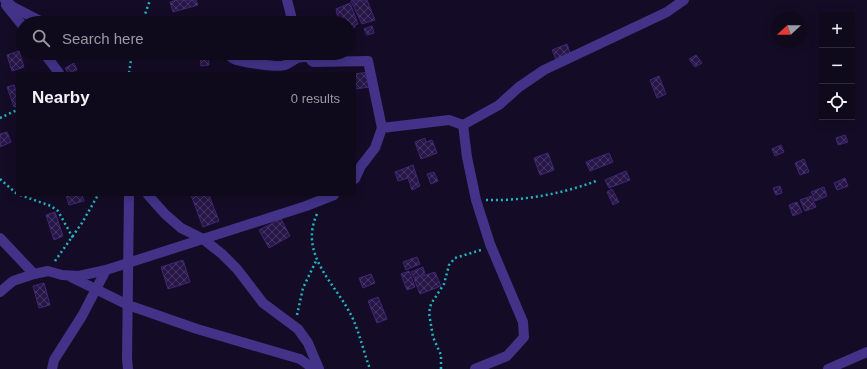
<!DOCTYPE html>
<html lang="en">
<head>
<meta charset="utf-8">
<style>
  :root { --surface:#0f091c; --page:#1d1729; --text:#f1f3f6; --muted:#9b9aa3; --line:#2f2a3b }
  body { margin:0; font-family:Helvetica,sans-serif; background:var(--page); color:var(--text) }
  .controls { position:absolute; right:12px; top:12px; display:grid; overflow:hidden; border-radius:0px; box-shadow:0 2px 10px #0003 }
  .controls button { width:36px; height:36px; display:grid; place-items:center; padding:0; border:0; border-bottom:1px solid var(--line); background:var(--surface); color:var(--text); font:20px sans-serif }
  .compass { position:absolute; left:771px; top:12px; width:36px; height:36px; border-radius:50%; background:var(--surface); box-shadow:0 2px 10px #0003; rotate:249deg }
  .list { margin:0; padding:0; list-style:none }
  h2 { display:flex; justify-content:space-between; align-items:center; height:52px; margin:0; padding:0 16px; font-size:17px }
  h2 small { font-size:13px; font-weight:400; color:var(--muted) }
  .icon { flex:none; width:22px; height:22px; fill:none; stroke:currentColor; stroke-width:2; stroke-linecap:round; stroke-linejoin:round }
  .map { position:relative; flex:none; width:867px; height:369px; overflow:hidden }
  .search { position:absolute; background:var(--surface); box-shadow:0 2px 10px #0003; left:16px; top:16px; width:340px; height:44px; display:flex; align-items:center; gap:10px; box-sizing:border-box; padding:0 14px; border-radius:22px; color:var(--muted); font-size:15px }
  .panel { position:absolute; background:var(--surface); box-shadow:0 2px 10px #0003; left:16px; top:72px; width:340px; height:124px; border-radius:0px }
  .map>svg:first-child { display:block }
</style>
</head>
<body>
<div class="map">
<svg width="867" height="369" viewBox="0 0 867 369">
  <defs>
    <pattern id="building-cross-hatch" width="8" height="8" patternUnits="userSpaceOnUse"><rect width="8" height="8" fill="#271748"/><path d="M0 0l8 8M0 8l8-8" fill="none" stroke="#463863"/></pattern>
  </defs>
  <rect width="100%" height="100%" fill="#140c26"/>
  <!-- building -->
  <g fill="url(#building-cross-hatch)" stroke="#412676">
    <polygon points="176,0 196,0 198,5 173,12 170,2"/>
    <polygon points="354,0 367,0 375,20 362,24 351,1"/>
    <polygon points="350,3 358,24 355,25 355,27 349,30 349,23 339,23 336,9"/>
    <polygon points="372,26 374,33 367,35 364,29"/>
    <polygon points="567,44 570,53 556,59 552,50"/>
    <polygon points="19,51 24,67 12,71 7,55"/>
    <polygon points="69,53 83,53 73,60"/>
    <polygon points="200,53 208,53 209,65 201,66"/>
    <polygon points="696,55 702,63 695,67 689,59"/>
    <polygon points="74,63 77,70 68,73 65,68"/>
    <polygon points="368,72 369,87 356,89 355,74"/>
    <polygon points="659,76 666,94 657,98 650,80"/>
    <polygon points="14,85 17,93 17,106 14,107 7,87"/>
    <polygon points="7,132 11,142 0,147 0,134"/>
    <polygon points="845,135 848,142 838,145 836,138"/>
    <polygon points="425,138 426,142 432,140 437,153 421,159 415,142"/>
    <polygon points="781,145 784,152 775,156 772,149"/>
    <polygon points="548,153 554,170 540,175 534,158"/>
    <polygon points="609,153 613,162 590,171 586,162"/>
    <polygon points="804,159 809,172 800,175 795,163"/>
    <polygon points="413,165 420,186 412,190 408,178 398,181 395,172"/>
    <polygon points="626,171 630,180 609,188 605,180"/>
    <polygon points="434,172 438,181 431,184 427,174"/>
    <polygon points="845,178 848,186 837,190 834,183"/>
    <polygon points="780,186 782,193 776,195 773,188"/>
    <polygon points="824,187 827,196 815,201 811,192"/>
    <polygon points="612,189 619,202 613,205 607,192"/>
    <polygon points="66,195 82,195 84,201 69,205"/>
    <polygon points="191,195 209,195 219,221 203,227"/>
    <polygon points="811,196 816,207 805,211 800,200"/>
    <polygon points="797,202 802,212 793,216 789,205"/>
    <polygon points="55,212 63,236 54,240 46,215"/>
    <polygon points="281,219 290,236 269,248 259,230"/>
    <polygon points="417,257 420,264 406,270 403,262"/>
    <polygon points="183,260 190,282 168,289 161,267"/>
    <polygon points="423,267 425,274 414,278 411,272"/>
    <polygon points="409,271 415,287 407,290 401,274"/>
    <polygon points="435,272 441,286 420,294 414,279"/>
    <polygon points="371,274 375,283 363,288 359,278"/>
    <polygon points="44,283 50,305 39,308 33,286"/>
    <polygon points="378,297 387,319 377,323 368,301"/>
  </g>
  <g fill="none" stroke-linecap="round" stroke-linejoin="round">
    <!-- path -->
    <g stroke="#23b5c1" stroke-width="2.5" stroke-dasharray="2 3" stroke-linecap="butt">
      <polyline points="142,23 150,0"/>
      <polyline points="129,73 132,53"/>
      <polyline points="0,118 17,110"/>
      <polyline points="0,179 17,194"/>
      <polyline points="20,195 51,206 58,211 73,238"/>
      <path d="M486 200C523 201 562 194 596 181"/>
      <path d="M317 214C298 256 337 284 353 319 360 335 364 353 370 369"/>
      <polyline points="55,261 82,223 98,195"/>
      <polyline points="297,315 303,288 316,261"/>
      <polyline points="441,369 441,355 433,337 429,313 431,304 444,284 449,265 455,258 481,250"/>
    </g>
    <!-- minor -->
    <g stroke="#423389" stroke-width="10">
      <polyline points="5,0 13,7 44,23"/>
      <polyline points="287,0 293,23"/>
      <polyline points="6,5 23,26"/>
      <polyline points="44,53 59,73"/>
      <path d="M226 53C229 55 231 58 234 59 239 62 280 68 285 65 294 61 296 56 308 57L313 62 368 61 382 128"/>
      <polyline points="463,125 499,105 519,87 544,70 667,12 684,0"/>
      <polyline points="355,179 361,166 375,148 382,128 449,120 463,125 467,157 476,200 490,244 523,322 524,337 507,356 475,369"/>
      <polyline points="148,195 165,214 181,228 203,239 222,254 237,269 263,303 298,329 308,343 319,369"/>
      <polyline points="0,238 34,274"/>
      <polyline points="71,277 128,305 197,329 300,359 314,369"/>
      <polyline points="0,292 13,281 34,274 48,271 62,275 79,276 106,270 306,206 334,195"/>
      <polyline points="52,369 54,360 82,316 106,270"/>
      <polyline points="128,369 127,359 129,195"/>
      <polyline points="828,369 867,352"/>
    </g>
  </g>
</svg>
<div class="controls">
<button>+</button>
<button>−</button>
<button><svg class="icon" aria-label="locate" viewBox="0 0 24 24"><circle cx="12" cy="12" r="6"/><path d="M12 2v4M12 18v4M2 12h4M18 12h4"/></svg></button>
</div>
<svg class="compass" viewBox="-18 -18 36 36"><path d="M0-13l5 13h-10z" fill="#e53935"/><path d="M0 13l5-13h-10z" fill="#9b9aa3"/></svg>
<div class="search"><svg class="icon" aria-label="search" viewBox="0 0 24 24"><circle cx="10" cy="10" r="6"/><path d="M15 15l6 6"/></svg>Search here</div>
<section class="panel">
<h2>Nearby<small>0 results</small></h2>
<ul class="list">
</ul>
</section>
</div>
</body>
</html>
